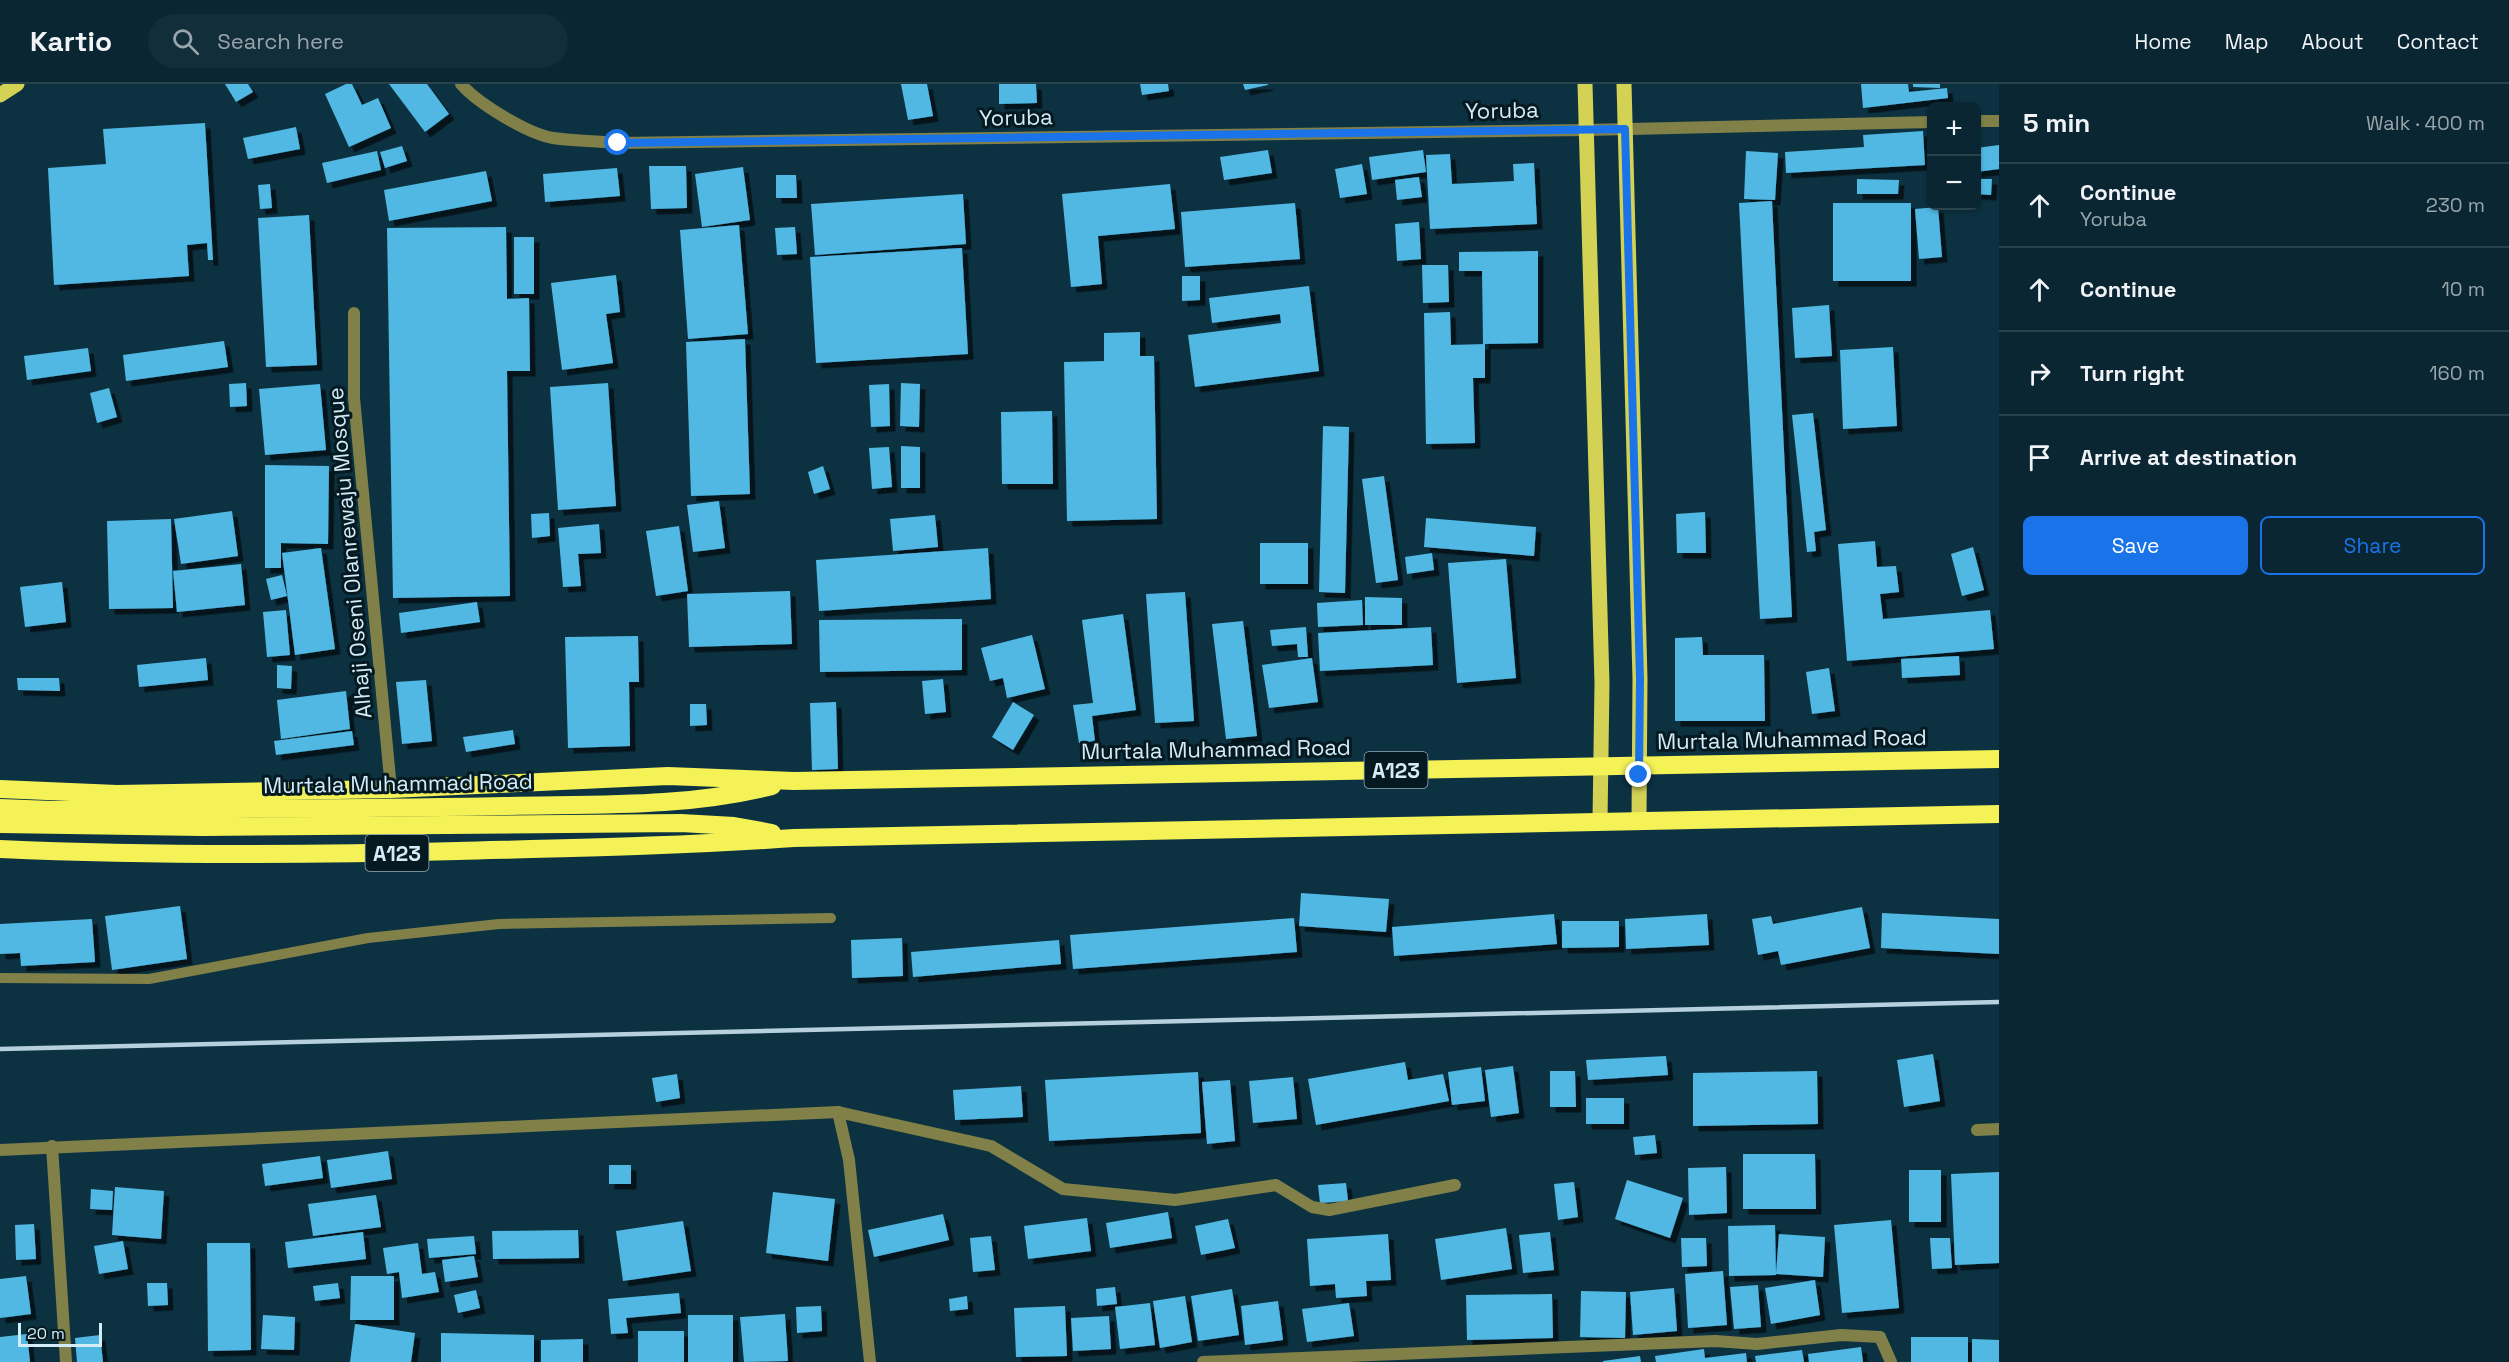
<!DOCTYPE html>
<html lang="en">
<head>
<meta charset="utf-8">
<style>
  :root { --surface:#092632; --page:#122e3a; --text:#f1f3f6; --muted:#99a5ac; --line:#29434d; --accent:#1a73e8 }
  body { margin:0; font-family:"Space Grotesk",sans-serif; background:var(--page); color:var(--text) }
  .controls { position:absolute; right:18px; top:18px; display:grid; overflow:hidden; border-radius:9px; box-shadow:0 2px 4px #0004 }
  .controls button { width:54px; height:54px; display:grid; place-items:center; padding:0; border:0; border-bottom:2px solid var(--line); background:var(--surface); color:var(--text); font:30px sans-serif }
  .scale { position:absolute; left:18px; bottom:15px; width:84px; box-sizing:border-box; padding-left:6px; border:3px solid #d3ecf8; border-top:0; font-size:16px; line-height:21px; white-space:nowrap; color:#d3ecf8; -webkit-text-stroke:4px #051921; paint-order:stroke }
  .stop { position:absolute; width:18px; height:18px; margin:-14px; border:4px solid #1a73e8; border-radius:50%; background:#fff }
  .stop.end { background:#1a73e8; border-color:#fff; box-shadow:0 2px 6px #0008 }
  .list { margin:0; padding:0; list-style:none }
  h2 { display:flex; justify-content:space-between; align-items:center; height:78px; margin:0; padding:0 24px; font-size:26px }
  h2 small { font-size:20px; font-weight:400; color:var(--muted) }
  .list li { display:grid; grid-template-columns:39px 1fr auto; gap:18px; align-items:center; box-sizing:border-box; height:84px; padding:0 24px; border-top:2px solid var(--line) }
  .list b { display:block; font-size:22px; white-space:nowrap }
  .list p { margin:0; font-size:20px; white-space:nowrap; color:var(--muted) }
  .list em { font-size:20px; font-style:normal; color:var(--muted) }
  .actions { display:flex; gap:12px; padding:18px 24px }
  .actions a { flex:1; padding:14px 0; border:2px solid var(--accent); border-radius:9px; text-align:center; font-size:21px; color:var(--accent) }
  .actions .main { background:var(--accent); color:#fff }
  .icon { flex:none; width:33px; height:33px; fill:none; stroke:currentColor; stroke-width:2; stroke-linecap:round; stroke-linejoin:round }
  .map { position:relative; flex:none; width:1999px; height:1278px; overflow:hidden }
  header { display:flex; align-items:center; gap:36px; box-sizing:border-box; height:84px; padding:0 30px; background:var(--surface); border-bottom:2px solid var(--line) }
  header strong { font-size:28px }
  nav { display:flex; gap:33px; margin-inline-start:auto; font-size:21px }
  .search { width:420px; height:54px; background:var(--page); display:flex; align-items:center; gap:15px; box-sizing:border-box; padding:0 21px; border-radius:33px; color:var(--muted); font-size:22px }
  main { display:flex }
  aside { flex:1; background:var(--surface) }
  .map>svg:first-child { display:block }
</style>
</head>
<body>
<header>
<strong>Kartio</strong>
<div class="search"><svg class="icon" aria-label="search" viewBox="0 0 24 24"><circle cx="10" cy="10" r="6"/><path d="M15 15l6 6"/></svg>Search here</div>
<nav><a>Home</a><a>Map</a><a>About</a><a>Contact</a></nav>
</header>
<main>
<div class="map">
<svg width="1999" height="1278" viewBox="0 0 1999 1278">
  <defs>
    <filter id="shadow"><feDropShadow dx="5.5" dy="5.5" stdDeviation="0" flood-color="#0009"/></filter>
  </defs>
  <rect width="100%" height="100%" fill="#0c3242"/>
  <!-- building -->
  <g fill="#51b8e3" filter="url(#shadow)">
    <polygon points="225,0 248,0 253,8 236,18"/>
    <polygon points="346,0 352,0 362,21 378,14 391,44 349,63 325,10"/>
    <polygon points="389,0 427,0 449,30 425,48"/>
    <polygon points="901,0 927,0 933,32 908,36"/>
    <polygon points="999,0 1036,0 1037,19 999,20"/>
    <polygon points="1140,0 1168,0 1169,7 1142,11"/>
    <polygon points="1243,0 1268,0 1268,1 1245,6"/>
    <polygon points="1861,0 1908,0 1909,8 1947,4 1948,14 1863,24"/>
    <polygon points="1913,0 1940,0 1940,4 1913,3"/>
    <polygon points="205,39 213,176 208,176 207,159 187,161 189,192 54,201 48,84 106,80 103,45"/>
    <polygon points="296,43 300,65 248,75 243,54"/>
    <polygon points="1923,47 1925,81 1786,89 1785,68 1864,63 1863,51"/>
    <polygon points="1999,61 1999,85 1976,88 1976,64"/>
    <polygon points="402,62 407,77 385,84 380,68"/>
    <polygon points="1268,66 1272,89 1224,96 1220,73"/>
    <polygon points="1423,66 1426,88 1372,96 1369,73"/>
    <polygon points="377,67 381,86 327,99 322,79"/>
    <polygon points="1746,67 1778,69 1775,116 1744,115"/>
    <polygon points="1450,70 1452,100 1514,97 1513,80 1534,79 1537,140 1430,145 1426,71"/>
    <polygon points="1362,80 1367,110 1340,114 1335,85"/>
    <polygon points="649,82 686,82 687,124 651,125"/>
    <polygon points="743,83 750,136 702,143 695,90"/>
    <polygon points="617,84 620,112 545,118 543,90"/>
    <polygon points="486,87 492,117 389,137 384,106"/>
    <polygon points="776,91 796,91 797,114 776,114"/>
    <polygon points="1419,93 1422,113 1397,116 1395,96"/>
    <polygon points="1857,95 1899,96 1898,110 1857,110"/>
    <polygon points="1976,95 1992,95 1991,111 1976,110"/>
    <polygon points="270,100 272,124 260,125 258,101"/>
    <polygon points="1170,100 1175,145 1098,152 1102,200 1071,203 1062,110"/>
    <polygon points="963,110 966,160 815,171 811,120"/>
    <polygon points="1772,117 1792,533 1760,535 1739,119"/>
    <polygon points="1295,119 1300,175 1185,183 1181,128"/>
    <rect x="1833" y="119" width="78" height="78"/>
    <polygon points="1938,123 1942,173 1919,175 1915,125"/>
    <polygon points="309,131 317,281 266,283 258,134"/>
    <polygon points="1419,138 1421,175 1397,177 1395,140"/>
    <polygon points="739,141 748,250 688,255 680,146"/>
    <polygon points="506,143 507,215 529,214 530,287 507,287 510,512 393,514 387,144"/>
    <polygon points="795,143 797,170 777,171 775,144"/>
    <rect x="514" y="153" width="20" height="57"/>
    <polygon points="962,164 968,270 816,279 810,173"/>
    <polygon points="1538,167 1538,259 1483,260 1482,187 1459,187 1459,168"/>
    <polygon points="1422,181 1448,181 1449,218 1423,219"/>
    <polygon points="616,191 620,228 606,230 613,279 562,286 551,199"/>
    <polygon points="1182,192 1200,192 1200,216 1182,217"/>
    <polygon points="1309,202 1319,287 1195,303 1188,251 1281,239 1280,230 1212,239 1209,214"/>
    <polygon points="1829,221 1832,272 1795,274 1792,224"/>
    <polygon points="1450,228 1451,261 1485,260 1485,294 1473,294 1475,359 1426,360 1424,229"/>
    <polygon points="1140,248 1140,272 1154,272 1157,435 1067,437 1064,278 1104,277 1104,249"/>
    <polygon points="745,255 750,410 691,412 686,258"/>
    <polygon points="224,257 228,283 126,297 123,271"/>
    <polygon points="1893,263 1897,342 1843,345 1840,266"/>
    <polygon points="88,264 91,287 27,296 24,272"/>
    <polygon points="246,299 247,322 230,323 229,300"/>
    <polygon points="608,299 616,422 558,426 550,303"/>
    <polygon points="901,299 920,300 919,343 900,342"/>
    <polygon points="320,300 326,366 265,371 259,305"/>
    <polygon points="889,300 890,342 871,343 869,301"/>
    <polygon points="109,304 117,333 97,339 90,309"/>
    <polygon points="1052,327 1053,400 1002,400 1001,328"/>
    <polygon points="1813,329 1826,446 1814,448 1816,467 1807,468 1792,331"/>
    <polygon points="1323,342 1349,343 1345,509 1319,508"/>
    <polygon points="901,362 920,363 920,404 901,404"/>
    <polygon points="889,363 892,403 872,405 869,364"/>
    <polygon points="265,381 329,382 328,460 281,459 281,484 265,484"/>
    <polygon points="823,382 830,405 814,410 808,388"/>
    <polygon points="1384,392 1398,496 1376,499 1362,395"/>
    <polygon points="719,417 725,464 693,468 687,421"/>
    <polygon points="232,427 238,472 181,480 174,435"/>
    <polygon points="1705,428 1706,469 1677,469 1676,430"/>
    <polygon points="549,429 550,452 532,454 531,430"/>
    <polygon points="935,431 938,463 893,467 890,435"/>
    <polygon points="1426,434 1536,443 1534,472 1424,463"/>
    <polygon points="171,435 173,524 109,525 107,437"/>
    <polygon points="599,440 601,469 578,470 581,502 563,503 558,444"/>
    <polygon points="679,442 688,507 656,512 646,447"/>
    <polygon points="1875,457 1877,483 1896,482 1899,508 1880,510 1883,535 1990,526 1994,565 1847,577 1838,460"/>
    <rect x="1260" y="459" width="48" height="41"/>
    <polygon points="1973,463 1984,506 1962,512 1951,470"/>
    <polygon points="321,464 335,565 295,571 282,469"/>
    <polygon points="988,464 991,515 819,527 816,476"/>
    <polygon points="1432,469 1434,486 1407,490 1405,473"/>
    <polygon points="1506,475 1516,594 1457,599 1448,479"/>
    <polygon points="241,480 245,521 177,528 173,487"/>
    <polygon points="282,491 287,512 271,516 266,495"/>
    <polygon points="62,498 66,538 25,543 20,503"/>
    <polygon points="790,507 792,560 689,563 687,510"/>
    <polygon points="1185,508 1194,637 1155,639 1146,510"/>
    <polygon points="1365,513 1402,514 1402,541 1365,541"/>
    <polygon points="1362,516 1363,541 1318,543 1317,519"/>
    <polygon points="477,518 480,538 401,549 399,529"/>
    <polygon points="286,526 290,571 267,573 263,528"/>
    <polygon points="1123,530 1136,626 1092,632 1095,657 1079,659 1073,621 1093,619 1082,536"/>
    <polygon points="962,535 962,586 820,588 819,536"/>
    <polygon points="1243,537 1257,652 1226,655 1212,540"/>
    <polygon points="1306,543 1308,573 1298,573 1297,560 1272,562 1270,546"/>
    <polygon points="1431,543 1433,581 1320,587 1318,549"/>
    <polygon points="1032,551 1045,605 1007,614 1003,594 990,597 981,564"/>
    <polygon points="638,552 639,598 629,598 630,662 568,664 565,553"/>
    <polygon points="1702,553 1703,571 1764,571 1765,637 1675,637 1675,554"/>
    <polygon points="1959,572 1960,591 1902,594 1901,575"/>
    <polygon points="206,574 208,596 139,603 137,581"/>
    <polygon points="1312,574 1318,618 1269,624 1262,581"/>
    <polygon points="277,581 292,582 291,605 277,604"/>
    <polygon points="1829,584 1835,627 1812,630 1806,588"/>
    <polygon points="17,594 59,594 60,607 18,606"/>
    <polygon points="943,595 946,628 925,630 922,597"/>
    <polygon points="426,596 432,657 402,660 396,598"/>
    <polygon points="346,607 350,645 281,655 277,616"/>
    <polygon points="836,618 838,685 812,686 810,619"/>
    <polygon points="1013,618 1034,631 1013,666 992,653"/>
    <polygon points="690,620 706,620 707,641 690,642"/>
    <polygon points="513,646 515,660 466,668 463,653"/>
    <polygon points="352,647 354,661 276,671 274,657"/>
    <polygon points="1301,809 1389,815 1386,848 1299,842"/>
    <polygon points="180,822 187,875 112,886 105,832"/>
    <polygon points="1862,823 1870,864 1781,881 1778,867 1758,871 1752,835 1771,832 1773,840"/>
    <polygon points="1882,829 1999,835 1999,870 1881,864"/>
    <polygon points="1554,830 1557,860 1394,872 1392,843"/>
    <polygon points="1707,830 1709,861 1626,865 1625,835"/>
    <polygon points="1294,834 1297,868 1073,885 1070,851"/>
    <polygon points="92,835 95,878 21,882 20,869 0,870 0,840"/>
    <polygon points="1562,837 1619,837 1619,863 1562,864"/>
    <polygon points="902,854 903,892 852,894 851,856"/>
    <polygon points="1059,856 1061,880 913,893 911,868"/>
    <polygon points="1933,970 1940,1017 1904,1023 1897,976"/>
    <polygon points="1666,972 1668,991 1588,996 1586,976"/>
    <polygon points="1405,978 1408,996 1443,990 1449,1017 1316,1041 1308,995"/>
    <polygon points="1513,982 1519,1029 1491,1033 1485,986"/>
    <polygon points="1481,983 1485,1017 1452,1021 1448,988"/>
    <polygon points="1550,987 1575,987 1576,1023 1550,1023"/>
    <polygon points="1817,987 1818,1040 1693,1042 1693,989"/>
    <polygon points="1198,988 1201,1049 1049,1057 1045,996"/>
    <polygon points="677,990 680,1014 656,1018 652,994"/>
    <polygon points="1293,993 1297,1035 1253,1039 1249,997"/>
    <polygon points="1230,996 1235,1057 1207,1060 1202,998"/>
    <polygon points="1021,1002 1023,1033 955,1036 953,1006"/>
    <rect x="1586" y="1014" width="38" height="26"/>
    <polygon points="1655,1051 1657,1069 1635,1071 1633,1053"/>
    <polygon points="388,1067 392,1095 331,1104 327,1076"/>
    <polygon points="1743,1070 1815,1070 1816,1125 1743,1125"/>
    <polygon points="320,1072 323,1094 265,1102 262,1080"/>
    <rect x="609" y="1081" width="22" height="19"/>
    <polygon points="1726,1083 1727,1129 1689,1131 1688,1084"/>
    <rect x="1909" y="1086" width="32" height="52"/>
    <polygon points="1999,1088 1999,1179 1955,1181 1951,1090"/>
    <polygon points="1627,1096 1683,1114 1670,1154 1615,1135"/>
    <polygon points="1574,1098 1578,1133 1558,1136 1554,1100"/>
    <polygon points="1346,1099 1348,1117 1320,1119 1318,1101"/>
    <polygon points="115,1103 164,1107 161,1155 112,1151"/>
    <polygon points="91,1105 113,1107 112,1126 90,1125"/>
    <polygon points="773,1108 835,1115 828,1177 766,1169"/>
    <polygon points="376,1111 381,1143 313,1152 308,1120"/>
    <polygon points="1168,1128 1172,1154 1110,1164 1106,1139"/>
    <polygon points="943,1130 949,1156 874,1173 868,1146"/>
    <polygon points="1087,1134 1091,1167 1028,1175 1024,1142"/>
    <polygon points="1228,1135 1235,1164 1201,1171 1195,1142"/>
    <polygon points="1891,1136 1899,1224 1842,1229 1834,1141"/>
    <polygon points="683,1137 691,1187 623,1197 616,1147"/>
    <polygon points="34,1140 36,1175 16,1176 15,1141"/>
    <polygon points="1775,1141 1776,1191 1729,1192 1728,1142"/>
    <polygon points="1506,1144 1512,1185 1441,1196 1435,1155"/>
    <polygon points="578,1146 579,1174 493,1175 492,1147"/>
    <polygon points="363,1148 366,1175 288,1184 285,1158"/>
    <polygon points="1550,1148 1554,1186 1523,1189 1519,1151"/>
    <polygon points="1388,1150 1391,1196 1366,1197 1367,1212 1336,1214 1335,1200 1310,1202 1307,1155"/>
    <polygon points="1779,1150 1825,1153 1823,1193 1776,1190"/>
    <polygon points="474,1152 476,1170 429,1174 427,1155"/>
    <polygon points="991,1152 995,1186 973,1188 970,1154"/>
    <polygon points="1681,1154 1706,1154 1707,1182 1682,1183"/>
    <polygon points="1930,1154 1950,1154 1952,1184 1932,1185"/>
    <polygon points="123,1157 128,1185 99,1190 94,1162"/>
    <polygon points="207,1159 250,1159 251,1266 208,1267"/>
    <polygon points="418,1159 422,1190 435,1188 439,1208 402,1214 399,1188 387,1190 383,1164"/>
    <polygon points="474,1172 478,1193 445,1198 442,1176"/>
    <polygon points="1723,1187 1727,1241 1688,1244 1685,1190"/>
    <polygon points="26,1192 31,1230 0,1234 0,1195"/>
    <polygon points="351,1192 394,1192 394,1236 350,1236"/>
    <polygon points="1815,1196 1820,1231 1771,1240 1765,1204"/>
    <polygon points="147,1199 167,1199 168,1221 148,1222"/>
    <polygon points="338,1199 340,1214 315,1217 313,1202"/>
    <polygon points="1758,1201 1761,1243 1734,1245 1730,1203"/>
    <polygon points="1115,1203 1117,1220 1097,1222 1096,1205"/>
    <polygon points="1674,1204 1677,1247 1633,1251 1630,1208"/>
    <polygon points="1232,1205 1239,1251 1198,1257 1191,1212"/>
    <polygon points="476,1206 480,1224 458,1229 454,1211"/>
    <polygon points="1581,1207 1626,1208 1625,1254 1580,1253"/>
    <polygon points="679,1209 681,1229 626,1234 628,1249 611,1250 608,1215"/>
    <polygon points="1552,1210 1553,1254 1467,1256 1466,1211"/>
    <polygon points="967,1212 968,1225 950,1227 949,1215"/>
    <polygon points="1185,1212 1192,1258 1160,1264 1153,1217"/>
    <polygon points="1278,1217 1283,1256 1245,1261 1241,1222"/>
    <polygon points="1150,1219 1155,1261 1120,1265 1115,1223"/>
    <polygon points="1349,1219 1354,1252 1307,1258 1302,1225"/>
    <polygon points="821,1222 822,1247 797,1249 796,1223"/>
    <polygon points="1065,1222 1067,1272 1016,1273 1014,1224"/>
    <polygon points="785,1230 788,1277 744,1278 740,1233"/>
    <polygon points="263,1231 295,1233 294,1266 261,1265"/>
    <rect x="688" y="1231" width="45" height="47"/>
    <polygon points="1109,1232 1111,1265 1073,1267 1071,1234"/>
    <polygon points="355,1240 415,1249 411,1278 350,1278"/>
    <rect x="638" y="1247" width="46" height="31"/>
    <polygon points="441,1249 534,1251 534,1278 441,1278"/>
    <polygon points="27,1250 30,1278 0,1278 0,1253"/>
    <polygon points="100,1251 103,1278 77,1278 75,1254"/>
    <rect x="1911" y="1253" width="57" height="25"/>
    <polygon points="583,1255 583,1278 541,1278 541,1256"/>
    <polygon points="1972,1255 1999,1256 1999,1278 1972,1278"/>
    <polygon points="1861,1263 1863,1278 1809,1278 1808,1270"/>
    <polygon points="1704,1265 1705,1274 1746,1269 1747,1278 1656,1278 1655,1272"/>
    <polygon points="1802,1266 1804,1278 1756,1278 1755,1272"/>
    <polygon points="1640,1272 1641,1278 1603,1278 1603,1277"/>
  </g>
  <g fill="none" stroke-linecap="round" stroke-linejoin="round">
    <!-- lane -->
    <polyline stroke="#808048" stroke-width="10" points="0,894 149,895 368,854 499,840 831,834"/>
    <!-- street -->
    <g stroke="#808048" stroke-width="12">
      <path d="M461 0C477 19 528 50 553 54 574 57 596 57 618 59L1587 46 1932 38"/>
      <polyline points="1976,37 1999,37"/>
      <polyline points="354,229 354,314 391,705"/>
      <polyline points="838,1028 991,1062 1063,1105 1175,1116 1276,1101 1312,1123 1329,1126 1455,1101"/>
      <polyline points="1977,1046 1999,1045"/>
      <polyline points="52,1062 66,1278"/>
      <polyline points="0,1066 838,1028 849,1076 870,1278"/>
      <polyline points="1203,1278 1715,1257 1757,1260 1841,1251 1880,1253 1891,1278"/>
    </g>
    <!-- primary -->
    <g stroke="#d3d254" stroke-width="15">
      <polyline points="1585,0 1602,599 1600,737"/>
      <polyline points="1624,0 1640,595 1639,737"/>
      <polyline points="0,11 17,0"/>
    </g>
    <!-- highway -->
    <g stroke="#f4f256" stroke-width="18">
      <polyline points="0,705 117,710 391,705 668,692 794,697 1999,675"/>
      <path d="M0 724 52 726C203 725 354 725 505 722 596 720 683 724 772 702"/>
      <polyline points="0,740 202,743 681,739 734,742 772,749"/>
      <path d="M0 765C153 772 306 771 458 767 571 764 682 762 794 754L1999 730"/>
    </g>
    <!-- rail -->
    <polyline stroke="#b6d1dd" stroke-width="4.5" points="0,965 1999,918"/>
  </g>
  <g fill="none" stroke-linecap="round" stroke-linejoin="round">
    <!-- route -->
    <polyline stroke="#1a73e8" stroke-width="8" points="618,59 1625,45 1640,595 1639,691"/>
  </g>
  <g text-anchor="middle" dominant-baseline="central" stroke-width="6" stroke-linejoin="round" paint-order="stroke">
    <!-- shield labels -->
    <g fill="#051921" stroke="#95adb8" stroke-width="1.5">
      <rect x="1364.5" y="668" width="63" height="36" rx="4.5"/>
      <rect x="365.5" y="751" width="63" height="36" rx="4.5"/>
    </g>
    <g font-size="21" font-weight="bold" fill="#d3ecf8">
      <text x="1396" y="686">A123</text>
      <text x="397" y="769">A123</text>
    </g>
    <!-- street labels -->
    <g font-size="22" fill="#d3ecf8" stroke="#051921">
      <text transform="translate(1502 26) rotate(-1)">Yoruba</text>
      <text transform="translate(1016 33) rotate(-1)">Yoruba</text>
      <text transform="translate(349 469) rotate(-95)">Alhaji Oseni Olanrewaju Mosque</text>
      <text transform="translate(1792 655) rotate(-1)">Murtala Muhammad Road</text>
      <text transform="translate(1216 665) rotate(-1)">Murtala Muhammad Road</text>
      <text transform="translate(398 699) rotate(-1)">Murtala Muhammad Road</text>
    </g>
  </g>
</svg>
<div class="controls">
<button>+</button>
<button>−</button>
</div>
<div class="scale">20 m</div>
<div class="stop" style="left:618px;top:59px"></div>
<div class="stop end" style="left:1639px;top:691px"></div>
</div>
<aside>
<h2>5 min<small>Walk · 400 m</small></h2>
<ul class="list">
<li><svg class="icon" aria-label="ahead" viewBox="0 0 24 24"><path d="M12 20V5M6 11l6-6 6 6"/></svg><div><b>Continue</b><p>Yoruba</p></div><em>230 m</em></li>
<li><svg class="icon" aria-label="ahead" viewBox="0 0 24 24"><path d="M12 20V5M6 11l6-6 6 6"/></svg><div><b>Continue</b></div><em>10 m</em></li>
<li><svg class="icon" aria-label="right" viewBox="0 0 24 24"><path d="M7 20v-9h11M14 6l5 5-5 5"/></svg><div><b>Turn right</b></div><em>160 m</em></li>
<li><svg class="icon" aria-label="arrive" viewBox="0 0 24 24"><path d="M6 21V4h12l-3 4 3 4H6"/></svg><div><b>Arrive at destination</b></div></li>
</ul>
<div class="actions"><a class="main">Save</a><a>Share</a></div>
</aside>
</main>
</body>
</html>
